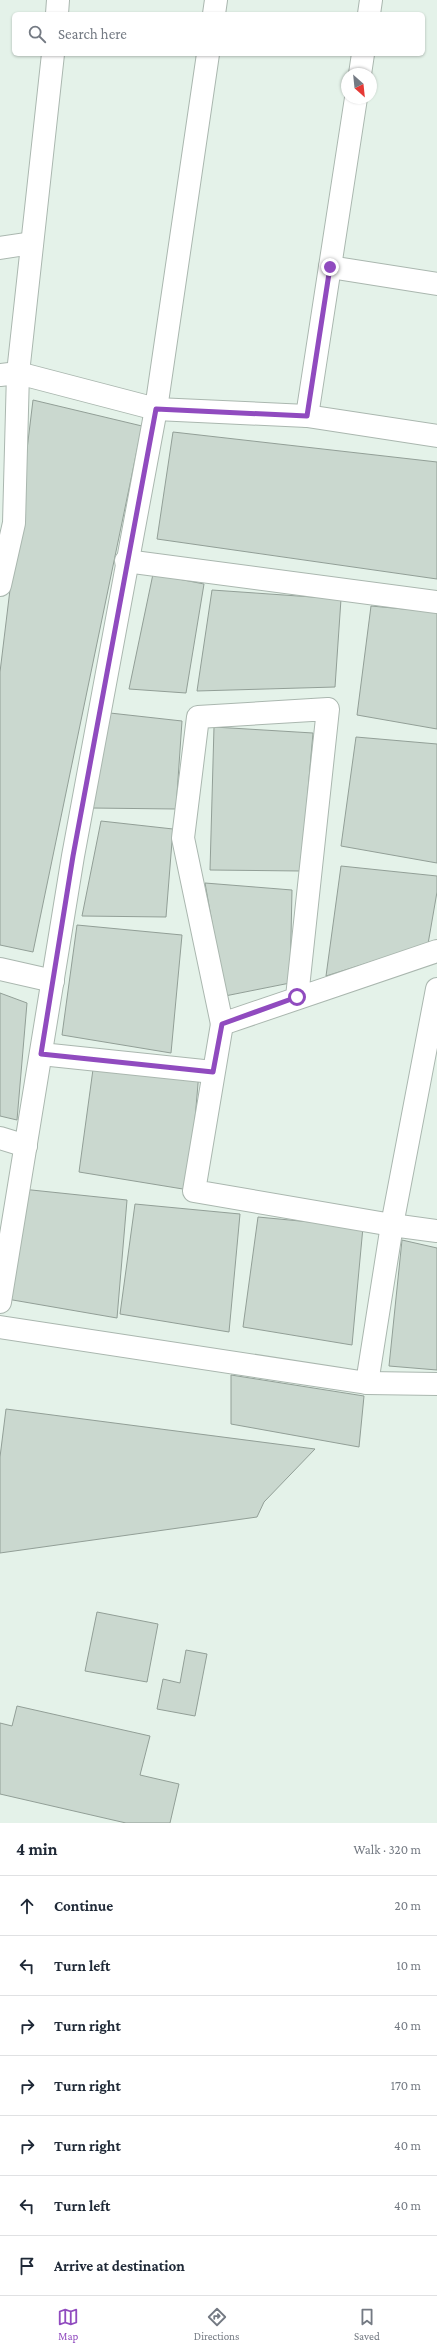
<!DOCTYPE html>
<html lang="en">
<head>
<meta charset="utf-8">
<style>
  :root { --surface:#fff; --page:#f6f6f7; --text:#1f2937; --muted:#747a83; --line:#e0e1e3; --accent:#904bbf }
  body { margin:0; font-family:"Crimson Pro",serif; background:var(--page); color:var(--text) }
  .compass { position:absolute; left:341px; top:68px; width:36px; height:36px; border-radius:50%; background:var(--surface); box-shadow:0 1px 3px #0004; rotate:153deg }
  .stop { position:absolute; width:12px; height:12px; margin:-9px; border:3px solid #904bbf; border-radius:50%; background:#fff }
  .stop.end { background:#904bbf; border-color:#fff; box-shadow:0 1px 4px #0008 }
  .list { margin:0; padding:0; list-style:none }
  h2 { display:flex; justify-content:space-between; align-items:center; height:52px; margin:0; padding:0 16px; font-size:17px }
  h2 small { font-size:13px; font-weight:400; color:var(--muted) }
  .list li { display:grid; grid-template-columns:26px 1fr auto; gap:12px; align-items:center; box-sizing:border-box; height:60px; padding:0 16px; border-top:1px solid var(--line) }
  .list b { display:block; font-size:15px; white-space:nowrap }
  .list em { font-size:13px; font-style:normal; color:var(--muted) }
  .icon { flex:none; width:22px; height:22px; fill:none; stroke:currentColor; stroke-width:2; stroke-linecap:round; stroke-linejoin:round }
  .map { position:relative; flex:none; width:437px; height:1823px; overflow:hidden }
  .search { position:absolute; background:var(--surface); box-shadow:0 1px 3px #0004; left:12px; right:12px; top:12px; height:44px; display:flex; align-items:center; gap:10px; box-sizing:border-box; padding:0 14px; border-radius:6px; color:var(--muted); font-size:15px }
  .sheet { height:472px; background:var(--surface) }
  nav { display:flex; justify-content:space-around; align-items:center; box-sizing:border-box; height:56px; border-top:1px solid var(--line); background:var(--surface); font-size:11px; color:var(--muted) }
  nav a { display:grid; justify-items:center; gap:2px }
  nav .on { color:var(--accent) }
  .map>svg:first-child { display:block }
</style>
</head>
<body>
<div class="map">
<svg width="437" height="1823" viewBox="0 0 437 1823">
  <rect width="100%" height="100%" fill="#e4f2e9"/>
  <!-- building -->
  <g fill="#cad8cf" stroke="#929f97">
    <polygon points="33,400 142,426 33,952 0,945 0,672"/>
    <polygon points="173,432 437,462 437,579 157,539"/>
    <polygon points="153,574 204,584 186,693 129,689"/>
    <polygon points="212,590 341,599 335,687 197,691"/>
    <polygon points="371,606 437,612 437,729 357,715"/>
    <polygon points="110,713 182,721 176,809 91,808"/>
    <polygon points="214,727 313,733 301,871 210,870"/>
    <polygon points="356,737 437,744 437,863 341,846"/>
    <polygon points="101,821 173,829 166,917 82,916"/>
    <polygon points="341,866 437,876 437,892 428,944 326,976"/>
    <polygon points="205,883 292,890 290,983 225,996"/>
    <polygon points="77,925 182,935 171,1053 62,1035"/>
    <polygon points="0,993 27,1003 17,1120 0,1116"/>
    <polygon points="94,1062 199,1072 189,1190 79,1172"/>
    <polygon points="22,1189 127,1200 117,1318 7,1299"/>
    <polygon points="135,1204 240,1214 229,1332 120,1314"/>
    <polygon points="258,1217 363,1227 352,1345 243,1327"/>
    <polygon points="402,1240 437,1248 437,1370 389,1366"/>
    <polygon points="231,1375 364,1396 359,1447 231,1424"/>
    <polygon points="6,1409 315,1449 264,1502 257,1517 0,1553 0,1457"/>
    <polygon points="97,1612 158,1624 147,1682 85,1671"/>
    <polygon points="186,1650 207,1654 195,1716 157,1709 163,1679 180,1683"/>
    <polygon points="17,1706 150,1736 140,1775 179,1784 170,1823 126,1823 0,1794 0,1723 12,1726"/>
  </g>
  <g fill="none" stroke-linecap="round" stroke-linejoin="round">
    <!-- minor casing -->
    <g stroke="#aab7af" stroke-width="24">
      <g id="minor">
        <polyline points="57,14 58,0"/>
        <polyline points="214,14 216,0"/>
        <polyline points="369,14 371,0"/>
        <polyline points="360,74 363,54"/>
        <polyline points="0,248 32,243"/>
        <polyline points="330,267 437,284"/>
        <polyline points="0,375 18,373 156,409 307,416 437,436"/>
        <polyline points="307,416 356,98"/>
        <polyline points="126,561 437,602"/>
        <polyline points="0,585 14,523 18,373 53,54"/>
        <polyline points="0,969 53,981"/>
        <polyline points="297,997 328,709 198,717 183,838 222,1024 437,951"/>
        <polyline points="222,1024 194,1191 392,1225 437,989"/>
        <polyline points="41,1054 213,1072"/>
        <polyline points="0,1138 26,1146"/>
        <polyline points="0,1302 73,856 156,409 208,54"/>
        <polyline points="0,1327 367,1383 392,1225 437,1231"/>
        <polyline points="367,1383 437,1384"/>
      </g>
    </g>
    <!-- minor -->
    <use href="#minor" stroke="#fff" stroke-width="22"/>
  </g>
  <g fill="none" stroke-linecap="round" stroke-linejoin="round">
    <!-- route -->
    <polyline stroke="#904bbf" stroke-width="5" points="297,997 222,1024 213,1072 41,1054 73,856 156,409 307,416 330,267"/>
  </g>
</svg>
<svg class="compass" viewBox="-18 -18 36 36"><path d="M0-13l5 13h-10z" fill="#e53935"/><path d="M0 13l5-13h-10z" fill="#747a83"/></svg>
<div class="stop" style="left:297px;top:997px"></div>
<div class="stop end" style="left:330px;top:267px"></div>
<div class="search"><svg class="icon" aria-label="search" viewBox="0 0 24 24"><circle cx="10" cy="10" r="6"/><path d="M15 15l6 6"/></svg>Search here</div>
</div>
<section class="sheet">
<h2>4 min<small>Walk · 320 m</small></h2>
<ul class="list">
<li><svg class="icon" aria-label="ahead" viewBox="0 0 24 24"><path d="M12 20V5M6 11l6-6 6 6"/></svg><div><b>Continue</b></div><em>20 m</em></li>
<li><svg class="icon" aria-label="left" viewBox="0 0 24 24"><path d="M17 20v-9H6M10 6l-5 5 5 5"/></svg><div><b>Turn left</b></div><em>10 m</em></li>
<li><svg class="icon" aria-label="right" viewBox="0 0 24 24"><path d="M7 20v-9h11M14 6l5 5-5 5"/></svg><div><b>Turn right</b></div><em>40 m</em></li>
<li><svg class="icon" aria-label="right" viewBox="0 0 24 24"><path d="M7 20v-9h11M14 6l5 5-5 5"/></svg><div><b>Turn right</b></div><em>170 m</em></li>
<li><svg class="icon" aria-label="right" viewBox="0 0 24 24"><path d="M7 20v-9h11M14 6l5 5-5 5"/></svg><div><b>Turn right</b></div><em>40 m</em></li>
<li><svg class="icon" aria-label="left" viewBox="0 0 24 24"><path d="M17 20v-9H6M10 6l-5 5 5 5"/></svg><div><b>Turn left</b></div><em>40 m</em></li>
<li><svg class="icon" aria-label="arrive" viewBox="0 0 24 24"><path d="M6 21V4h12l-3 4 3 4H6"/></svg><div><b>Arrive at destination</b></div></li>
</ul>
</section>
<nav>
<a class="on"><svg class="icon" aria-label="map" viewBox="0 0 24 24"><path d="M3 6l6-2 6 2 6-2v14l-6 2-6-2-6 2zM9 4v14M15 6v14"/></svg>Map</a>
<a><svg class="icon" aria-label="directions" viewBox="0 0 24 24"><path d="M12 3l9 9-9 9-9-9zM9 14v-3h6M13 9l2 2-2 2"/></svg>Directions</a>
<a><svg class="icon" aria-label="saved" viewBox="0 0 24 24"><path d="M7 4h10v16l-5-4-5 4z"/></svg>Saved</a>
</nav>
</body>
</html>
